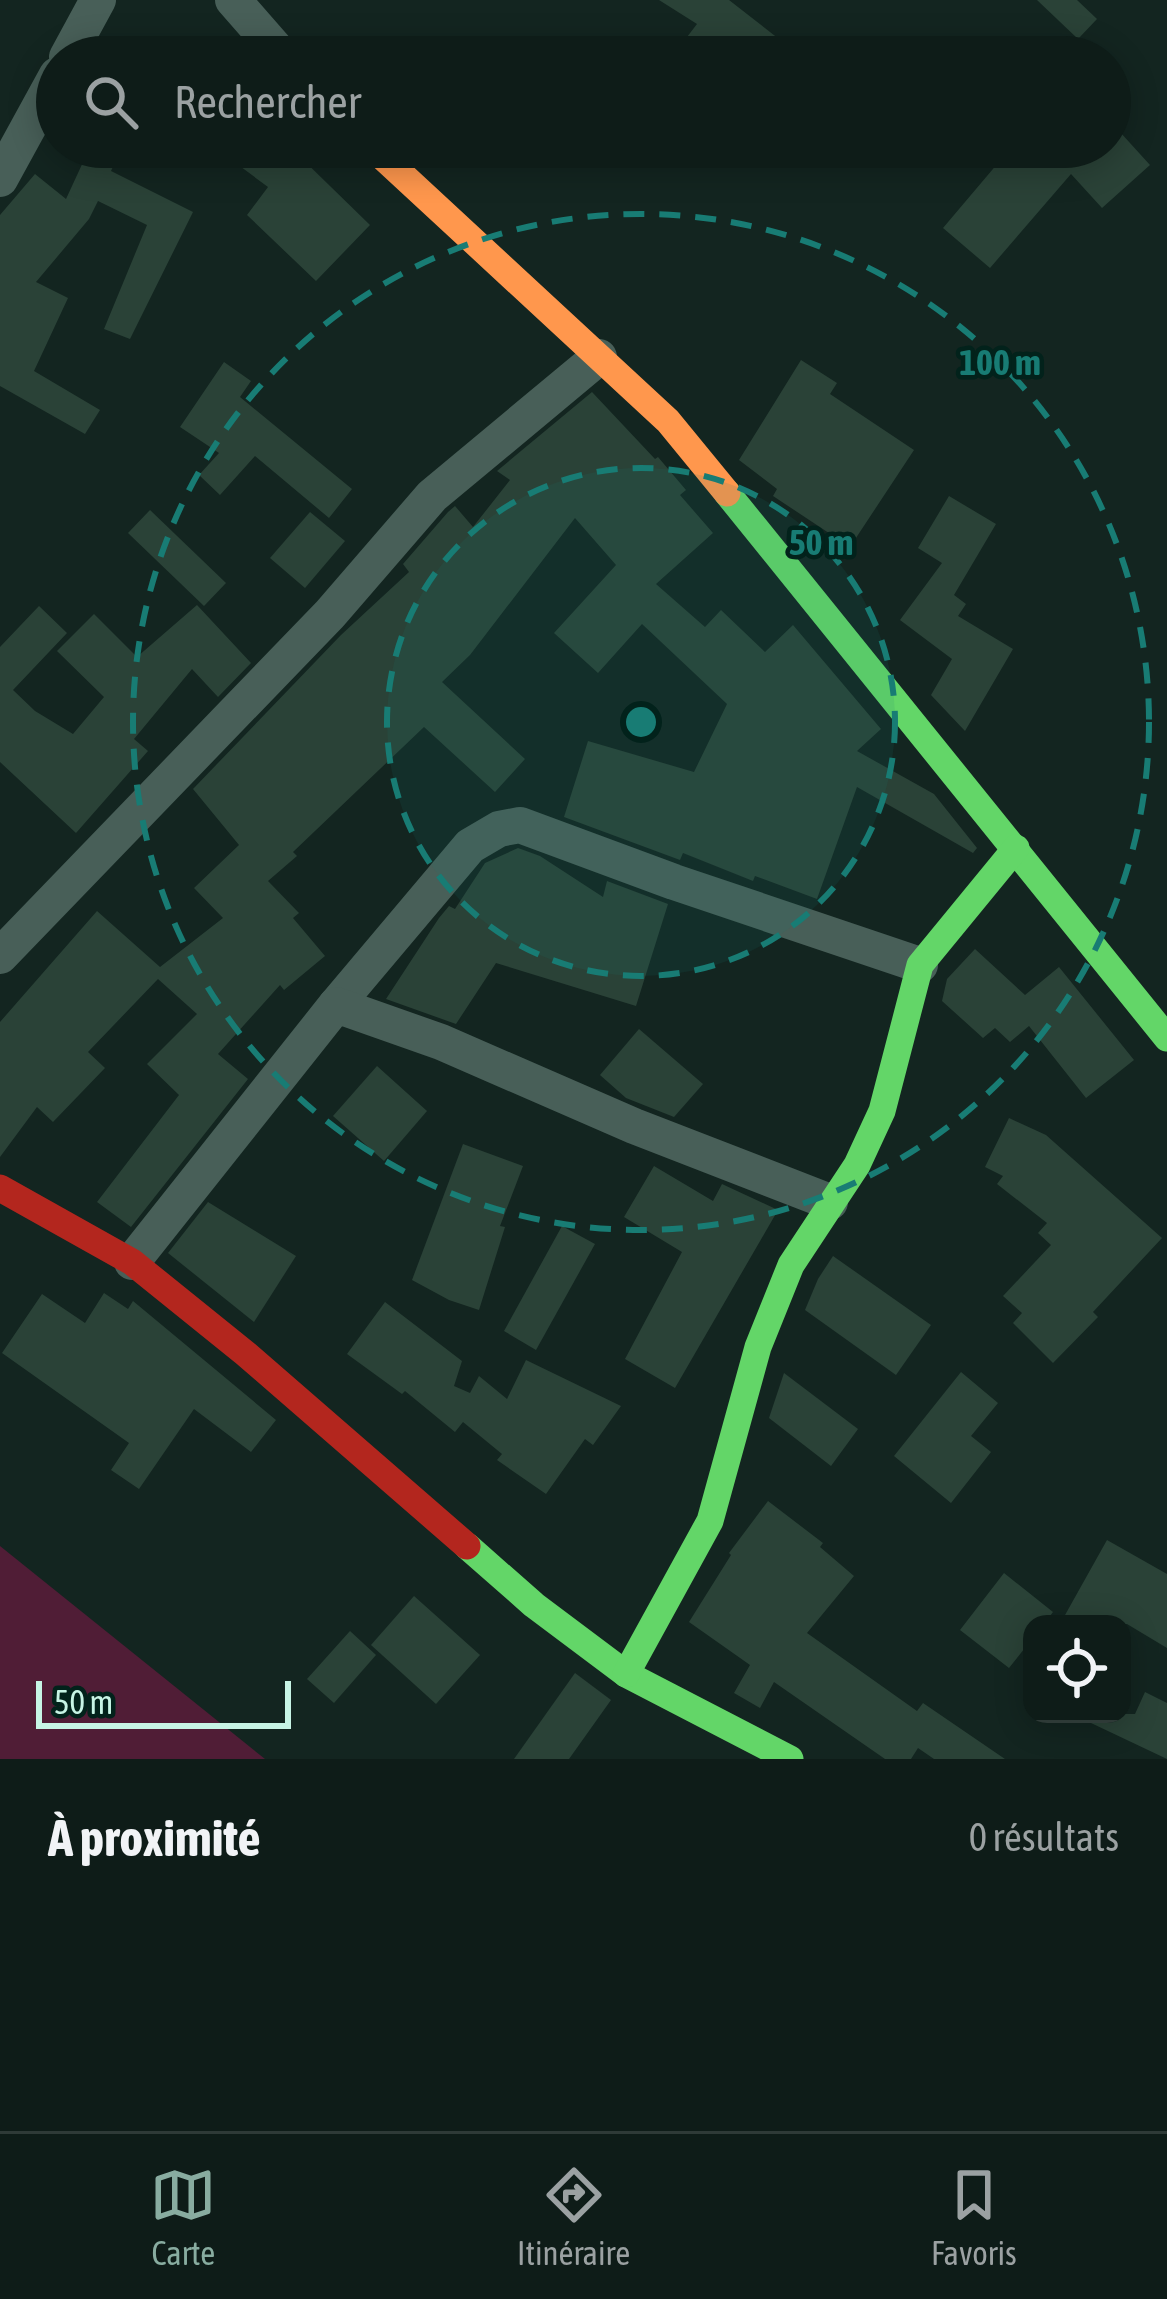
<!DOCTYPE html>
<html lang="fr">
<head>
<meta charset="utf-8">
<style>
  :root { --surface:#0e1c18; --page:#1c2925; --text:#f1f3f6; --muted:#9ba1a2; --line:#2e3a37; --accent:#88aca0 }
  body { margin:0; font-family:"Asap Condensed",sans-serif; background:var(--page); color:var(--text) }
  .controls { position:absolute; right:36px; bottom:36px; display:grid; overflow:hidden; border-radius:24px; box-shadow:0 6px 30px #0003 }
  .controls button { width:108px; height:108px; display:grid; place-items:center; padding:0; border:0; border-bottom:3px solid var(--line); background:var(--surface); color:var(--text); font:60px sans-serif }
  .scale { position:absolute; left:36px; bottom:30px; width:255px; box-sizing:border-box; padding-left:12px; border:6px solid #c7f4e5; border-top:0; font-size:33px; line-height:42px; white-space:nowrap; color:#c7f4e5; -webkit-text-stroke:9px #02221b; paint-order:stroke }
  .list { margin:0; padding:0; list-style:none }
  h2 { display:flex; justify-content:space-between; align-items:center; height:156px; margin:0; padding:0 48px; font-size:51px }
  h2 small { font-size:39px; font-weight:400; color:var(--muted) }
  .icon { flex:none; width:66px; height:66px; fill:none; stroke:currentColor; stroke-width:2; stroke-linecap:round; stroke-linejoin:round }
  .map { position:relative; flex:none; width:1167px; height:1759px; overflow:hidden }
  .search { position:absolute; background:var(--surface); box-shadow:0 6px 30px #0003; left:36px; right:36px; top:36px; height:132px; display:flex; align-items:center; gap:30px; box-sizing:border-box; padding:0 42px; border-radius:66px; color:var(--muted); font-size:45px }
  .sheet { height:372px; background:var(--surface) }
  nav { display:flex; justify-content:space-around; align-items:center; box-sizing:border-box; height:168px; border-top:3px solid var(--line); background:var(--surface); font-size:33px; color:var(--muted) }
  nav a { display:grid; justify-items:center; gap:6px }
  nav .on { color:var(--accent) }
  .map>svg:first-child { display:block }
</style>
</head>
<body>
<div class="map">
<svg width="1167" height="1759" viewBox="0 0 1167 1759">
  <rect width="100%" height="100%" fill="#132520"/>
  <!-- green -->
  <polygon fill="#501d36" points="0,1546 265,1759 0,1759"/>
  <!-- building -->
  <g fill="#2a4237">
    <polygon points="659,0 729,0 802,57 712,57 687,37 697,24"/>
    <polygon points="1037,0 1077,0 1097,19 1078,39"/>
    <polygon points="1110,121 1150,165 1102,208 1071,174 990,268 943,228 998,163 985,147 1110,147"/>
    <polygon points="90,147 122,147 111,171 193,212 130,339 104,329 147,225 98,201 89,219 36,282 68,298 34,371 100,410 85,434 0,386 0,215 35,174 66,199"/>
    <polygon points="214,147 290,147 370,225 316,281 247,215 268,187"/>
    <polygon points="801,360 837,383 830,394 914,450 850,547 773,496 777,489 739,460"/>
    <polygon points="224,362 251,381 240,397 352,489 329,518 255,456 220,495 199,475 219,453 180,427"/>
    <polygon points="592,392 655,459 658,457 686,490 680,495 713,533 656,584 705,627 721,610 765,652 793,625 881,729 857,751 934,794 977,848 973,853 857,787 817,899 755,876 753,881 683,853 680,860 564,817 588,741 694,772 727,704 642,624 598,673 554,633 616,565 575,518 470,655 442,682 525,759 495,792 424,727 293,852 297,856 268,881 299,913 293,918 325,956 284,990 280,985 218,1054 248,1079 131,1227 97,1202 179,1095 147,1064 197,1014 158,979 88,1052 105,1068 53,1122 37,1107 0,1157 0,1022 97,911 160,967 223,918 194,888 239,845 193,789 341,635 409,572 403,564 448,512 455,506 473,527 510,480 497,471"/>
    <polygon points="949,496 996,524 954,595 966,604 958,616 1013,649 965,731 931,695 952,659 900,620 942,563 918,548"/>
    <polygon points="150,510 226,583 204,606 128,533"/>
    <polygon points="310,512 345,541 305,588 270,558"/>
    <polygon points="197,605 251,663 218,697 192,669 134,739 148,751 76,833 0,762 0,647 39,606 67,633 13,690 35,711 73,734 104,697 57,651 94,614 137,657"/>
    <polygon points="518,848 540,856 603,897 607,881 668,904 636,1006 496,963 456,1024 386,999 439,918 449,906 455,909 485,863"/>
    <polygon points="975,949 1025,995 1059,967 1134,1060 1086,1098 1029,1026 1010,1042 995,1028 983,1038 942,1001 947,979"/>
    <polygon points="639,1029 703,1084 674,1117 626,1098 600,1075"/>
    <polygon points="377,1066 427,1111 384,1161 333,1116"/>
    <polygon points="1009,1118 1046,1135 1162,1238 1093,1312 1098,1317 1053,1363 1013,1323 1022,1313 1003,1296 1051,1245 1038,1233 1047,1223 997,1184 1003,1176 985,1167"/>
    <polygon points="463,1144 523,1166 500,1226 505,1227 479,1310 449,1300 412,1280"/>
    <polygon points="654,1166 713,1201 722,1184 778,1210 675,1388 625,1359 682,1252 624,1217"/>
    <polygon points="208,1202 296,1256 254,1322 168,1253"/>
    <polygon points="562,1226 595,1244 536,1350 504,1331"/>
    <polygon points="833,1256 931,1325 896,1375 805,1310 818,1279"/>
    <polygon points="104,1293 128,1309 133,1301 276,1420 251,1452 194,1409 139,1489 111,1470 129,1443 2,1353 42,1294 85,1323"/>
    <polygon points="385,1302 462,1361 454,1386 470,1393 479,1376 507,1399 526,1360 621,1406 593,1445 585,1439 546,1494 497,1460 502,1454 463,1422 455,1432 405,1391 402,1394 347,1354"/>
    <polygon points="961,1372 998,1403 971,1436 991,1452 951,1503 894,1456"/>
    <polygon points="784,1373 858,1429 831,1466 769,1418"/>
    <polygon points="768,1501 823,1543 820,1547 854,1576 807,1633 917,1711 923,1703 1005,1759 934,1759 918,1748 911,1759 885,1759 774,1682 760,1708 734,1693 750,1665 689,1622 731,1555 729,1553"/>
    <polygon points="1107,1540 1167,1574 1167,1648 1127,1624 1060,1624"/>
    <polygon points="1004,1573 1053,1612 1044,1624 1032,1624 1032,1639 1009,1668 960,1630"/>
    <polygon points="414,1596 480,1655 436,1704 371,1645"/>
    <polygon points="350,1631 376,1655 334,1703 307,1679"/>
    <polygon points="575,1673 611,1700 569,1759 514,1759"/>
    <polygon points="1145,1692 1167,1703 1167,1759 1072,1714 1135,1714"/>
  </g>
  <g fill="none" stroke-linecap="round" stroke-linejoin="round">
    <!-- street -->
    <g stroke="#485f58" stroke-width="36">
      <polyline points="233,0 283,57"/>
      <polyline points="67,57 98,0"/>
      <polyline points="0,179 57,75"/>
      <polyline points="0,956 330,614 432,496 599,357"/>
      <polyline points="336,1005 470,846 499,829 520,825 674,882 920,965"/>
      <polyline points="132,1262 336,1005 441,1042 634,1126 830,1202"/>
    </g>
    <!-- fast -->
    <g stroke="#63d668" stroke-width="27">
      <polyline points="727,493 1167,1038"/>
      <polyline points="467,1546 534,1605 626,1674 790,1759"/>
      <polyline points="626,1674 710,1521 758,1347 791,1265 857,1165 882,1111 920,965 1016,848"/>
    </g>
    <!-- slow -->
    <polyline stroke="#ff974d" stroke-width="27" points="372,147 668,421 727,493"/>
    <!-- jam -->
    <polyline stroke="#b3261e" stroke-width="27" points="0,1188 132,1262 246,1354 467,1546"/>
  </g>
  <!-- distance rings -->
  <circle cx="641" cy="722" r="254" fill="#187c74" fill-opacity=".12"/>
  <g fill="none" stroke="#187c74" stroke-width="6" stroke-dasharray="21 15">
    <circle cx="641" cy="722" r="254"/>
    <circle cx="641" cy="722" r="508"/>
  </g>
  <circle cx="641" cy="722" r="18" fill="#187c74" stroke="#02221b" stroke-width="6"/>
  <g font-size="36" text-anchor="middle" font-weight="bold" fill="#187c74" stroke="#02221b" stroke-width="9" stroke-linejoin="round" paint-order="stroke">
    <text x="1000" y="375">100 m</text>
    <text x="821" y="555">50 m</text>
  </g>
</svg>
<div class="controls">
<button><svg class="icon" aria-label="locate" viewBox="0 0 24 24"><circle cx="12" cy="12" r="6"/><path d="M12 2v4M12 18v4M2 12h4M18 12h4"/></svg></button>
</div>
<div class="scale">50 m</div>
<div class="search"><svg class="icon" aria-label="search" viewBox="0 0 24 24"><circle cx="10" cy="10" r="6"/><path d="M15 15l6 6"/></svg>Rechercher</div>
</div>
<section class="sheet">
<h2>À proximité<small>0 résultats</small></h2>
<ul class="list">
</ul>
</section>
<nav>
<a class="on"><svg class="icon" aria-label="map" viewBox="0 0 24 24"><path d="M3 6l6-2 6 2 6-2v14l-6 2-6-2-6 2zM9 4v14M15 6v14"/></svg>Carte</a>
<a><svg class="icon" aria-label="directions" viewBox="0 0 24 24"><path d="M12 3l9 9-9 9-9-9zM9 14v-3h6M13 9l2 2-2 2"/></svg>Itinéraire</a>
<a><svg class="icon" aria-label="saved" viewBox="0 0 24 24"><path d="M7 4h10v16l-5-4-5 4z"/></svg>Favoris</a>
</nav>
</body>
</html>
